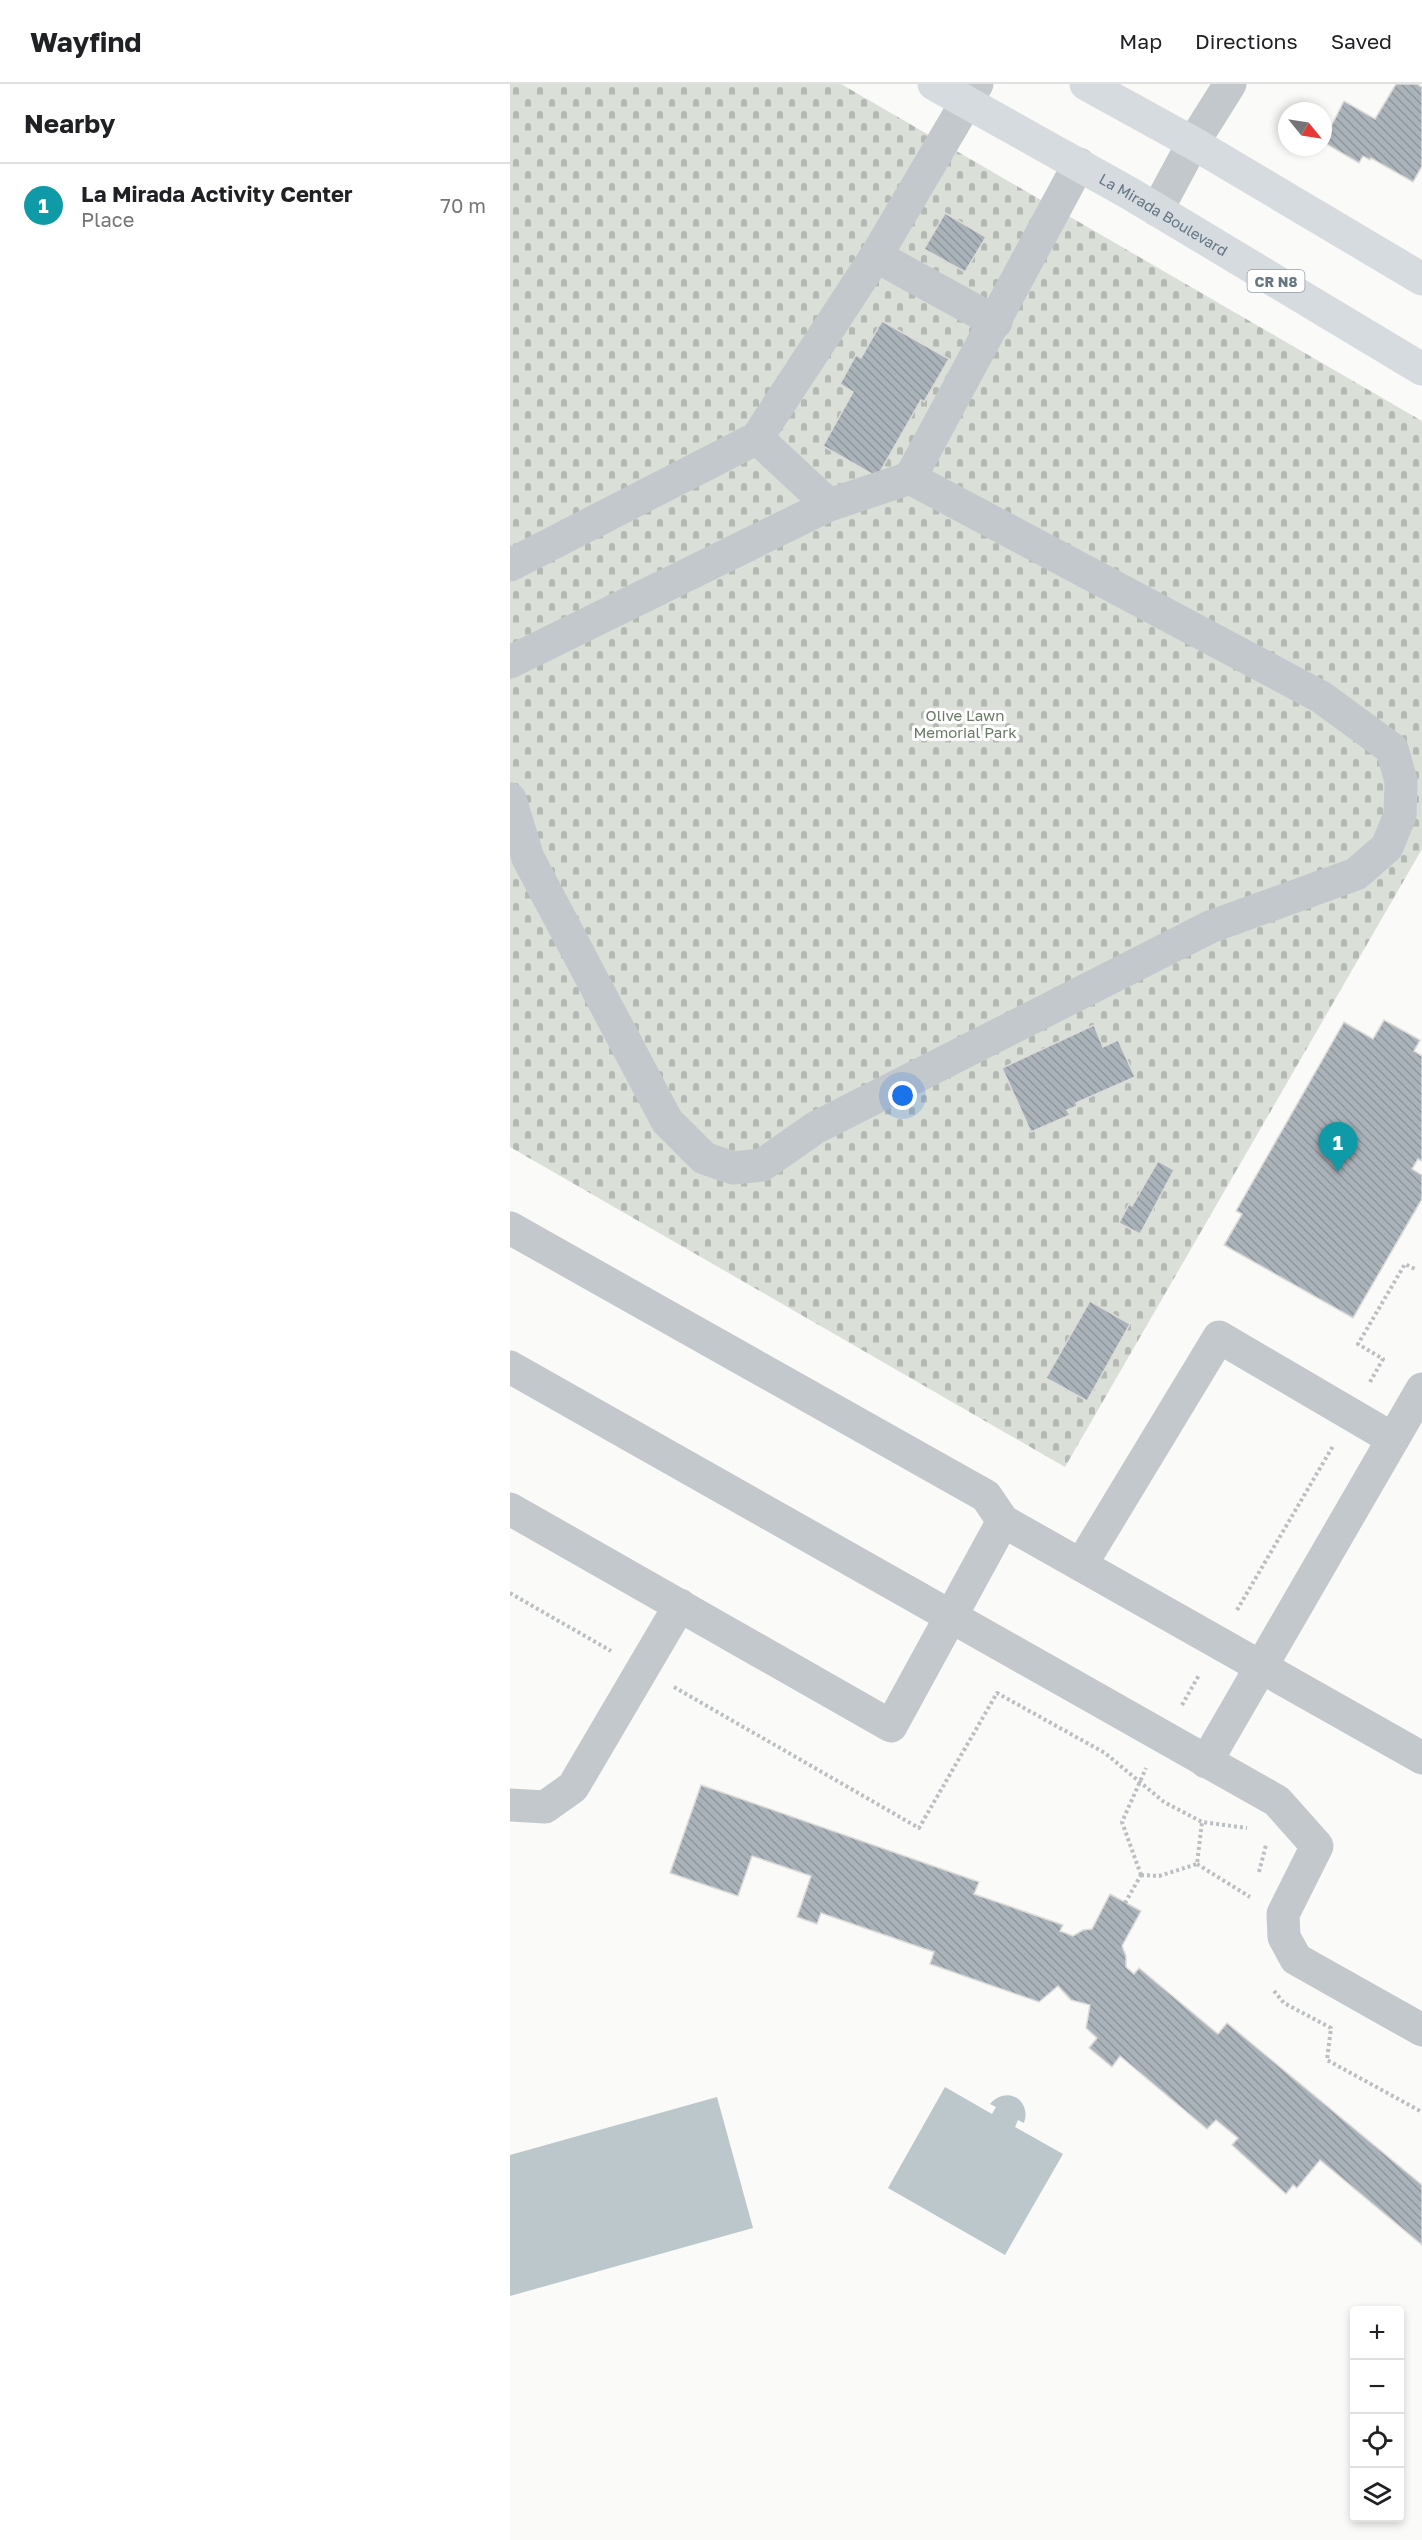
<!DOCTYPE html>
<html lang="en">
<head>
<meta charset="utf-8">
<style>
  :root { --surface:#fff; --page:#f6f6f6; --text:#202124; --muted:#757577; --line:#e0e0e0; --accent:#0f766e }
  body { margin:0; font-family:"Golos Text",sans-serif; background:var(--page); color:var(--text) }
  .controls { position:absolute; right:18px; bottom:18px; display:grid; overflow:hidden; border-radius:6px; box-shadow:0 3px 9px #0003 }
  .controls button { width:54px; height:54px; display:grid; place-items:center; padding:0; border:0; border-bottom:2px solid var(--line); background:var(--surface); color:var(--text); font:30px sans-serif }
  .compass { position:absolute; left:768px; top:18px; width:54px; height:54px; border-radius:50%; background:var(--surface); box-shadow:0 3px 9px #0003; rotate:120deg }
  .you { position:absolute; left:393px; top:1012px; width:21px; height:21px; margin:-15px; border:4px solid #fff; border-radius:50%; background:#1a73e8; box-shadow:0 0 0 9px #1a73e833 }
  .badge { display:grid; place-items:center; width:39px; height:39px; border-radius:50%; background:var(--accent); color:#fff; font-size:20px; font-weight:700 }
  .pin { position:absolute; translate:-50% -50px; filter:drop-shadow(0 2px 3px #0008) }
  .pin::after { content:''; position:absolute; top:32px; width:21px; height:18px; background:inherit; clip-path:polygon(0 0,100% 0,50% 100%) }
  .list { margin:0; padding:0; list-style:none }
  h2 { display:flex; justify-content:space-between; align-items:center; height:78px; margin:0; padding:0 24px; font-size:26px }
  h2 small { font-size:20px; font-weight:400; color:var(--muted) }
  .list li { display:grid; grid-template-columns:39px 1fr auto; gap:18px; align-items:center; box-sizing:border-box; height:84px; padding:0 24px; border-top:2px solid var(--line) }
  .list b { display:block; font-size:22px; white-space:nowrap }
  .list p { margin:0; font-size:20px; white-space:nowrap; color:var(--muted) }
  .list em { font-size:20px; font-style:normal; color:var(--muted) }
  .icon { flex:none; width:33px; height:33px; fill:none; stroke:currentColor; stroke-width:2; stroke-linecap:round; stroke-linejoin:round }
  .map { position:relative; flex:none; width:912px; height:2456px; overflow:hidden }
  header { display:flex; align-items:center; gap:36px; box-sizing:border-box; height:84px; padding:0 30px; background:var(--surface); border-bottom:2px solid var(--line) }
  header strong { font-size:28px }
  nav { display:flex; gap:33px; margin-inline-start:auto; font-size:21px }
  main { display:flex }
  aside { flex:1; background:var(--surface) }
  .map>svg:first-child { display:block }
</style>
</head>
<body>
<header>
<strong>Wayfind</strong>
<nav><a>Map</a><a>Directions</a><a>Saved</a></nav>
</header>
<main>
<aside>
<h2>Nearby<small></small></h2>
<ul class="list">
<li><span class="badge" style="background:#0f9aa8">1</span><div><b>La Mirada Activity Center</b><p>Place</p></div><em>70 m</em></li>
</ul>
</aside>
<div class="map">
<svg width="912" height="2456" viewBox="0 0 912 2456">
  <defs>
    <pattern id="cemetery-stones" width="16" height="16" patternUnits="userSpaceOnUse" patternTransform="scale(1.5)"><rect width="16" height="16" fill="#dadfd7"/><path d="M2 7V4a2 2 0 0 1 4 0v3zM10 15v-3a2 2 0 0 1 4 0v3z" fill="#b4b9b4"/></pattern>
    <pattern id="building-back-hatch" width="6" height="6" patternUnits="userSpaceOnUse" patternTransform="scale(1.5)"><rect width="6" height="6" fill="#aab3b9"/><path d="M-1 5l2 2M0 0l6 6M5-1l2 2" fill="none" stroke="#8e969c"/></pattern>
  </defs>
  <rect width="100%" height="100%" fill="#fafaf8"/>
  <!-- cemetery -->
  <polygon fill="url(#cemetery-stones)" points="0,0 331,0 912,337 912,765 555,1383 0,1063"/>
  <!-- water -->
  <g fill="#bbc7cb">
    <path d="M435 2003 482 2030 486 2023 480 2020C496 2001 522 2015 514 2039L508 2036 505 2043 553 2070 495 2171 378 2104Z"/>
    <polygon points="207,2013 243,2144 0,2212 0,2071"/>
  </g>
  <!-- building -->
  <g fill="url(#building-back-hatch)" stroke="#dcdcda" stroke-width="1.5">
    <polygon points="886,0 907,0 912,3 912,82 903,98 861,74 860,76 853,72 849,79 813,58 834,17 865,35"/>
    <polygon points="435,129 476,153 455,188 414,165"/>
    <polygon points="372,237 439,275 414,318 411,316 367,393 313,362 343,308 330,300 346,271 351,274"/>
    <polygon points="874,936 910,956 904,967 912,972 912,1077 908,1075 902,1085 912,1091 912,1115 843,1234 714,1161 732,1130 726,1127 834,938 863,955"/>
    <polygon points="584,941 593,963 608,956 625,993 566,1019 567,1022 557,1026 560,1031 521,1048 492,984"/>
    <polygon points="648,1077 664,1086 630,1150 609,1139 619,1120 622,1122"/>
    <polygon points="580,1217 620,1240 577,1317 536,1294"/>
    <polygon points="191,1701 469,1798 464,1810 553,1841 550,1847 563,1852 573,1846 582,1845 600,1810 631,1827 612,1862 616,1872 616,1883 624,1890 629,1884 708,1950 717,1939 912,2101 912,2161 810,2076 787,2104 783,2101 776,2110 722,2061 728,2054 706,2036 697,2045 610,1972 602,1983 579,1964 587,1954 576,1944 580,1921 561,1916 548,1902 529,1918 420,1880 424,1868 311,1829 307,1840 287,1833 301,1792 242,1772 228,1812 160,1789"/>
  </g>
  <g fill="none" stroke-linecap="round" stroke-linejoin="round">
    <!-- path -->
    <g stroke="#bbbfc2" stroke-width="4" stroke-dasharray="3 3" stroke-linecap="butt">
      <polyline points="860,1298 873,1275 848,1260 895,1180 905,1185"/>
      <polyline points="0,1509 101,1567"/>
      <polyline points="727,1526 823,1362"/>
      <polyline points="164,1603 409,1744 487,1609 595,1669 654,1718 692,1738 737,1744"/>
      <polyline points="672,1621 689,1591"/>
      <polyline points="687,1780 740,1813"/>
      <polyline points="749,1788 756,1761"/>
      <polyline points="631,1791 612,1738 636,1684"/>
      <polyline points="631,1791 649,1792 687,1780 692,1738"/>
      <polyline points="615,1819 631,1791"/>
      <polyline points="764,1907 774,1919 821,1944 817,1976 912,2028"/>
    </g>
    <!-- minor -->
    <g stroke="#c3c8cc" stroke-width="33">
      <polyline points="647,126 683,59 720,0"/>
      <polyline points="366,172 486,238"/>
      <polyline points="247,354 319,421"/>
      <polyline points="0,481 247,354 366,172 467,0"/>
      <polyline points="0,578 319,421 400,394 569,80"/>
      <polyline points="0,715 18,774 157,1037 194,1074 223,1084 252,1081 305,1044 700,843 846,790 877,763 890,731 891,697 882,665 811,613 400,394"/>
      <polyline points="0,1144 476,1412 493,1437 912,1674"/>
      <polyline points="0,1283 767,1717 807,1762 773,1830 774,1853 786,1875 912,1946"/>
      <polyline points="0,1425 381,1642 493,1437"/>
      <polyline points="571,1481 709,1253 883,1355"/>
      <polyline points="696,1678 912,1305"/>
      <polyline points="0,1721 35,1723 63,1703 170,1521"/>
    </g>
    <!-- major -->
    <g stroke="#d6dbdf" stroke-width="33">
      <path id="s1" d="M424 0 619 109 912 285"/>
      <polyline points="576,0 683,59 912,195"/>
    </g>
  </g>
  <g text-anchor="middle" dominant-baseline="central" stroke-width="6" stroke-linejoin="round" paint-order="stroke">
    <!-- shield labels -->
    <rect fill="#fff" stroke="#939fa8" stroke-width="1.5" x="737.5" y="186" width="57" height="22" rx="4.5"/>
    <g font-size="14" font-weight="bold" fill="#657683">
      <text x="766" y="197">CR N8</text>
    </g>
    <!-- street labels -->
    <g font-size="15" fill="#657683" stroke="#fff">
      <text stroke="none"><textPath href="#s1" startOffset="264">La Mirada Boulevard</textPath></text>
    </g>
    <!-- park labels -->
    <g font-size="15" fill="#687a64" stroke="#fff">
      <text x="455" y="631">Olive Lawn<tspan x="455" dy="17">Memorial Park</tspan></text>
    </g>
  </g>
</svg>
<div class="controls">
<button>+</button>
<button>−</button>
<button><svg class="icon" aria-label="locate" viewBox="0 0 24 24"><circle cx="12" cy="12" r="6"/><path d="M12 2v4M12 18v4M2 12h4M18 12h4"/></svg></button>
<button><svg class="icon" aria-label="layers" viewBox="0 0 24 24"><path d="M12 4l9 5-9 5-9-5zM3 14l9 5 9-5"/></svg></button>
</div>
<svg class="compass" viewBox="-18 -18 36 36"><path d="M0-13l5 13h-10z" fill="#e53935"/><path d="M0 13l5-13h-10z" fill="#757577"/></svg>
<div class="you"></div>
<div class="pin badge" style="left:828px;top:1088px;background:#0f9aa8">1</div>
</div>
</main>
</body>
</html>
